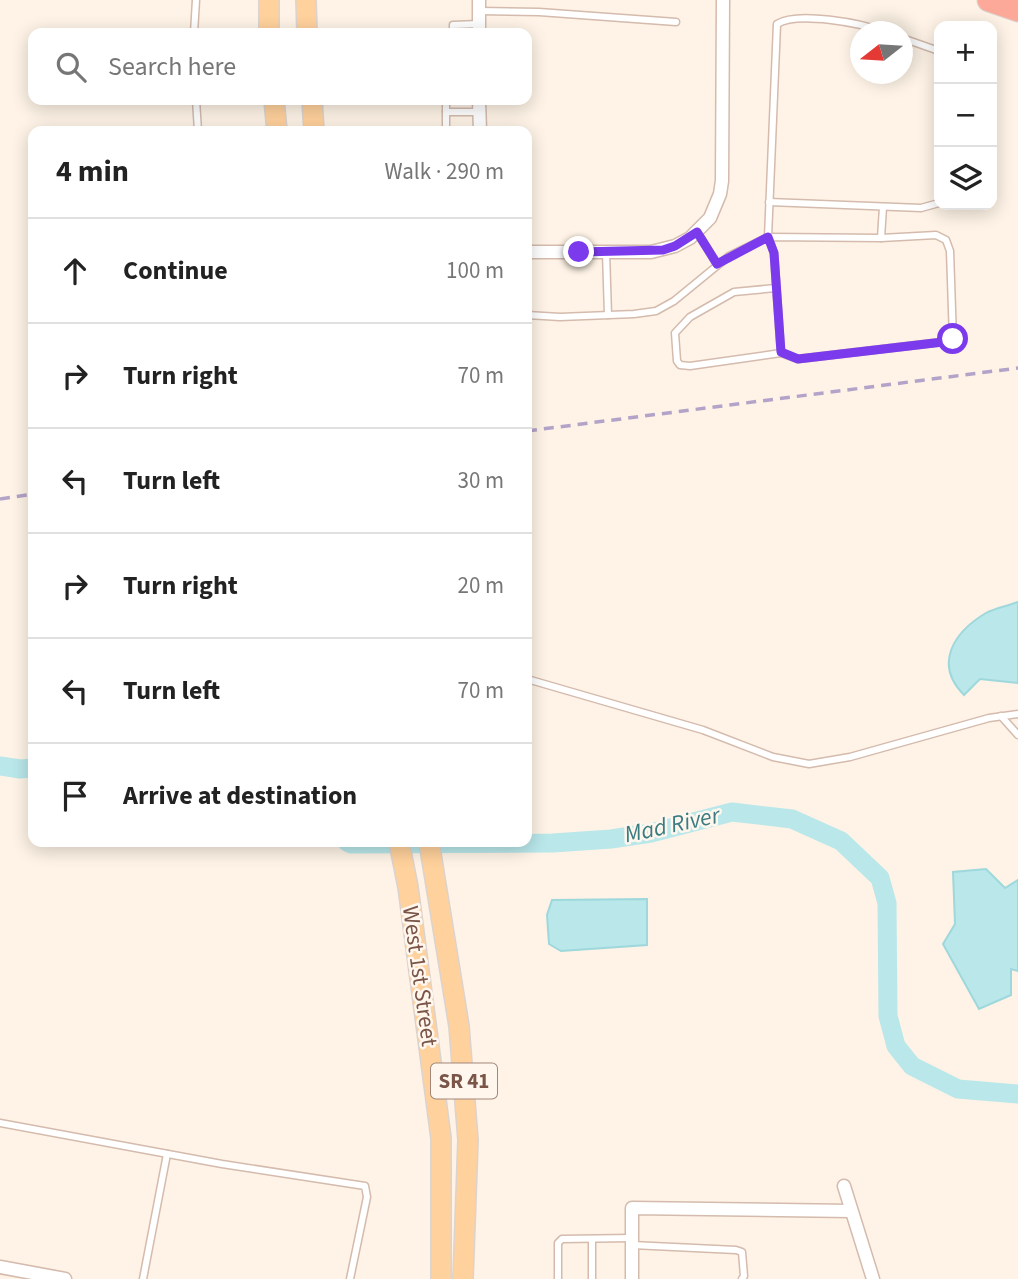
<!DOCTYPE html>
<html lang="en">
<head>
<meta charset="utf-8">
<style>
  :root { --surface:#fff; --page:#f2f2f2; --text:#222; --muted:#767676; --line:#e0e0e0 }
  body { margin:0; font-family:"Source Sans 3",sans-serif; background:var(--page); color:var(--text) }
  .controls { position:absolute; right:21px; top:21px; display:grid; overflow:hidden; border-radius:14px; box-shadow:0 4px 18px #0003 }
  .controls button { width:63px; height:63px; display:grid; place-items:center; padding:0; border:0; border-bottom:2px solid var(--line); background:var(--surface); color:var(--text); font:35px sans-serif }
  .compass { position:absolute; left:850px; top:21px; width:63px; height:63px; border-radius:50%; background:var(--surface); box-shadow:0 4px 18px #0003; rotate:253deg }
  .stop { position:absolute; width:21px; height:21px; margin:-16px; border:5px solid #7c3aed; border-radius:50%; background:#fff }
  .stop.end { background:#7c3aed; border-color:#fff; box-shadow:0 2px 7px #0008 }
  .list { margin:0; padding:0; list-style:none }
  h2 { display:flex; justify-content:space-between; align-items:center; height:91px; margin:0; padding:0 28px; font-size:30px }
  h2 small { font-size:23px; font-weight:400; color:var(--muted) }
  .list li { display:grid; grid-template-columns:46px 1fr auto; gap:21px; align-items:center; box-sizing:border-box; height:105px; padding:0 28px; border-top:2px solid var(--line) }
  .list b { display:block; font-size:26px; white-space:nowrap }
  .list em { font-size:23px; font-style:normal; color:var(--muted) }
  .icon { flex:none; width:38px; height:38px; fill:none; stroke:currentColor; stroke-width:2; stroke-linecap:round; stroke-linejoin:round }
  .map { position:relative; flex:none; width:1018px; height:1279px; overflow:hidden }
  .search { position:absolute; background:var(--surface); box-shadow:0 4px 18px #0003; left:28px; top:28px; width:504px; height:77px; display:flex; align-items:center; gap:18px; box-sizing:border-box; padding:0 24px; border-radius:14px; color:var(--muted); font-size:26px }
  .panel { position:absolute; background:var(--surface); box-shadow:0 4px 18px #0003; left:28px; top:126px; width:504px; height:721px; border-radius:14px }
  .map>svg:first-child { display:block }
</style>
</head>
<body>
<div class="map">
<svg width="1018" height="1279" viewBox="0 0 1018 1279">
  <rect width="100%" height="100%" fill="#fef3e6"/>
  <!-- water -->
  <g fill="#b9e7ea" stroke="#9ed8dc" stroke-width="2">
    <path d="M1018 602V683L980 679 964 695C933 664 954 632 986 613 995 608 1008 606 1018 602Z"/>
    <polygon points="986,869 1005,888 1018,880 1018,971 1011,969 1011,995 979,1009 943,944 955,924 953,872"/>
    <polygon points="647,899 647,945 561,951 549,944 547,915 552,900"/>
  </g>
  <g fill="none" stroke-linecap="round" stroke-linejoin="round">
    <!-- river -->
    <g stroke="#b9e7ea" stroke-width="19">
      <polyline points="0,766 20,769 33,768"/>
      <polyline points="347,842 351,844 553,843 611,839 651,833 732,812 792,819 841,841 880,878 887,903 888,1016 896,1046 912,1066 958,1089 1018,1094"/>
    </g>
    <!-- lane casing -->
    <g stroke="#d4bbad" stroke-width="9">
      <g id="lane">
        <polyline points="479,11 539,12 676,22"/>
        <polyline points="194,33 196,0"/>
        <polyline points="453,33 453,25 479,24"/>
        <polyline points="902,38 939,51"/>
        <polyline points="196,100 198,131"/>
        <polyline points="446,112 479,112"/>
        <polyline points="446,131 446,100"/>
        <polyline points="769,202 921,208 939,203"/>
        <polyline points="697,232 717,264"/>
        <polyline points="606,252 608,315"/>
        <polyline points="776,288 734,292 690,317 675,333 677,361 680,365 690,366 781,353 798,359 942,342 953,339 950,251 946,240 936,235 881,238 883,207"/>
        <path d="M527 315 560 317 634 314 656 311 674 301 729 256 768 237 777 24C797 11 861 23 884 32"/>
        <polyline points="781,353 774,253 768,237 881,238"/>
        <polyline points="527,679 703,730 773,757 809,764 850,757 989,718 1018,714"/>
        <polyline points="1001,716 1018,735"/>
        <polyline points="0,1123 222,1164 365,1186 367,1197 350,1279"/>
        <polyline points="592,1239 592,1279"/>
        <polyline points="632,1245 736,1250 742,1252 744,1276 742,1279"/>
        <polyline points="143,1279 167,1154"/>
        <polyline points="558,1279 558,1243 562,1239 632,1238"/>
      </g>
    </g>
    <!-- street casing -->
    <g stroke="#d4bbad" stroke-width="15">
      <g id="street">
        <polyline points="479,0 479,33"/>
        <polyline points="479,100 480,131"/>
        <polyline points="527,252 651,252 675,246 690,238 710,218 720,194 722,181 723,0"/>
        <polyline points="844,1186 873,1279"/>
        <polyline points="0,1267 65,1279"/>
        <polyline points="632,1279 632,1208 851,1211"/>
      </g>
    </g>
    <!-- primary casing -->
    <g stroke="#dcd3cf" stroke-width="22">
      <g id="primary">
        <polyline points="306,0 307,33"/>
        <polyline points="269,33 269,0"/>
        <polyline points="274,100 277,131"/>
        <polyline points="312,100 314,131"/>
        <polyline points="399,842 408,887 441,1138 441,1279"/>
        <polyline points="429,842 459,1026 468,1140 463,1279"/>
      </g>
    </g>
    <!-- highway casing -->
    <g stroke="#dcd3cf" stroke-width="25">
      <polyline id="highway" points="989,0 1018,10"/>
    </g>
    <!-- lane -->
    <use href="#lane" stroke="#fff" stroke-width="6"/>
    <!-- street -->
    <use href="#street" stroke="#fff" stroke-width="12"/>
    <!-- primary -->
    <use href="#primary" stroke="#ffd19c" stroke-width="19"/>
    <!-- highway -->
    <use href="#highway" stroke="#fda999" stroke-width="23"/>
    <!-- rail -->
    <g stroke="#b4a3c9" stroke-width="3.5" stroke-dasharray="10 7" stroke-linecap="butt">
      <polyline points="527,431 1018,368"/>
      <polyline points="0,499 33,494"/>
    </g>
  </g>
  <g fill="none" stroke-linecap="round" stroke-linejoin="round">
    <!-- route -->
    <polyline stroke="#7c3aed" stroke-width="9" points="579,252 663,250 675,246 697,232 717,264 768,237 774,253 781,352 798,359 943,342 953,339"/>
  </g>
  <g text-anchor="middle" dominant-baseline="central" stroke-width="5" stroke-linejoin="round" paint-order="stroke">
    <!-- shield labels -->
    <rect fill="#fff7ee" stroke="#a2867a" stroke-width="2" x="431" y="1063.5" width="66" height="35" rx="5"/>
    <g font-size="21" font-weight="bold" fill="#7a5548">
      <text x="464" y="1081">SR 41</text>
    </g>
    <!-- street labels -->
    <g font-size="23" fill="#7a5548" stroke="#fff7ee">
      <text transform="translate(420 976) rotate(82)">West 1st Street</text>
    </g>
    <!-- water labels -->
    <g font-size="24" font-style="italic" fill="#3a7c80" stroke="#fff7ee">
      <text transform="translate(672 825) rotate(-12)">Mad River</text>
    </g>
  </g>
</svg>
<div class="controls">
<button>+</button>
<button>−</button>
<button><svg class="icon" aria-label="layers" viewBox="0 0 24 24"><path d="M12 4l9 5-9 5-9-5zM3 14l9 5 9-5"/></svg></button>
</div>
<svg class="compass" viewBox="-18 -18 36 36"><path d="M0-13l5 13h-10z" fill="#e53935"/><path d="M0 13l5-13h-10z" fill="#767676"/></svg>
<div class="stop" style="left:953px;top:339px"></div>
<div class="stop end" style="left:579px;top:252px"></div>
<div class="search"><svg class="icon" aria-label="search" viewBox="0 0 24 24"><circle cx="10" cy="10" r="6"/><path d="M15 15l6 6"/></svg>Search here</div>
<section class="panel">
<h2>4 min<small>Walk · 290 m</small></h2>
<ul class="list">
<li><svg class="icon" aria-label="ahead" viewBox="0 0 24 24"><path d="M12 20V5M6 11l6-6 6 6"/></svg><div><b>Continue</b></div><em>100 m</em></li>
<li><svg class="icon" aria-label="right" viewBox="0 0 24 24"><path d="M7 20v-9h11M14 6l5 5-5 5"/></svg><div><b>Turn right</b></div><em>70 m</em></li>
<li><svg class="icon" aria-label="left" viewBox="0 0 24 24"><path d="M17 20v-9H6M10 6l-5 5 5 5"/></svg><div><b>Turn left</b></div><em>30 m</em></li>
<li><svg class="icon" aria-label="right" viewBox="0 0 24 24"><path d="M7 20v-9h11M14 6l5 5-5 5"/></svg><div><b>Turn right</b></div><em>20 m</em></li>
<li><svg class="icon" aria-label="left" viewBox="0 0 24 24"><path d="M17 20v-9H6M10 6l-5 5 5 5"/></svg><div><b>Turn left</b></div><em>70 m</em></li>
<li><svg class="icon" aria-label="arrive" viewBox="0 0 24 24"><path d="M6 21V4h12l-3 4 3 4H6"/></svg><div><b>Arrive at destination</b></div></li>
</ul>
</section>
</div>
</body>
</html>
